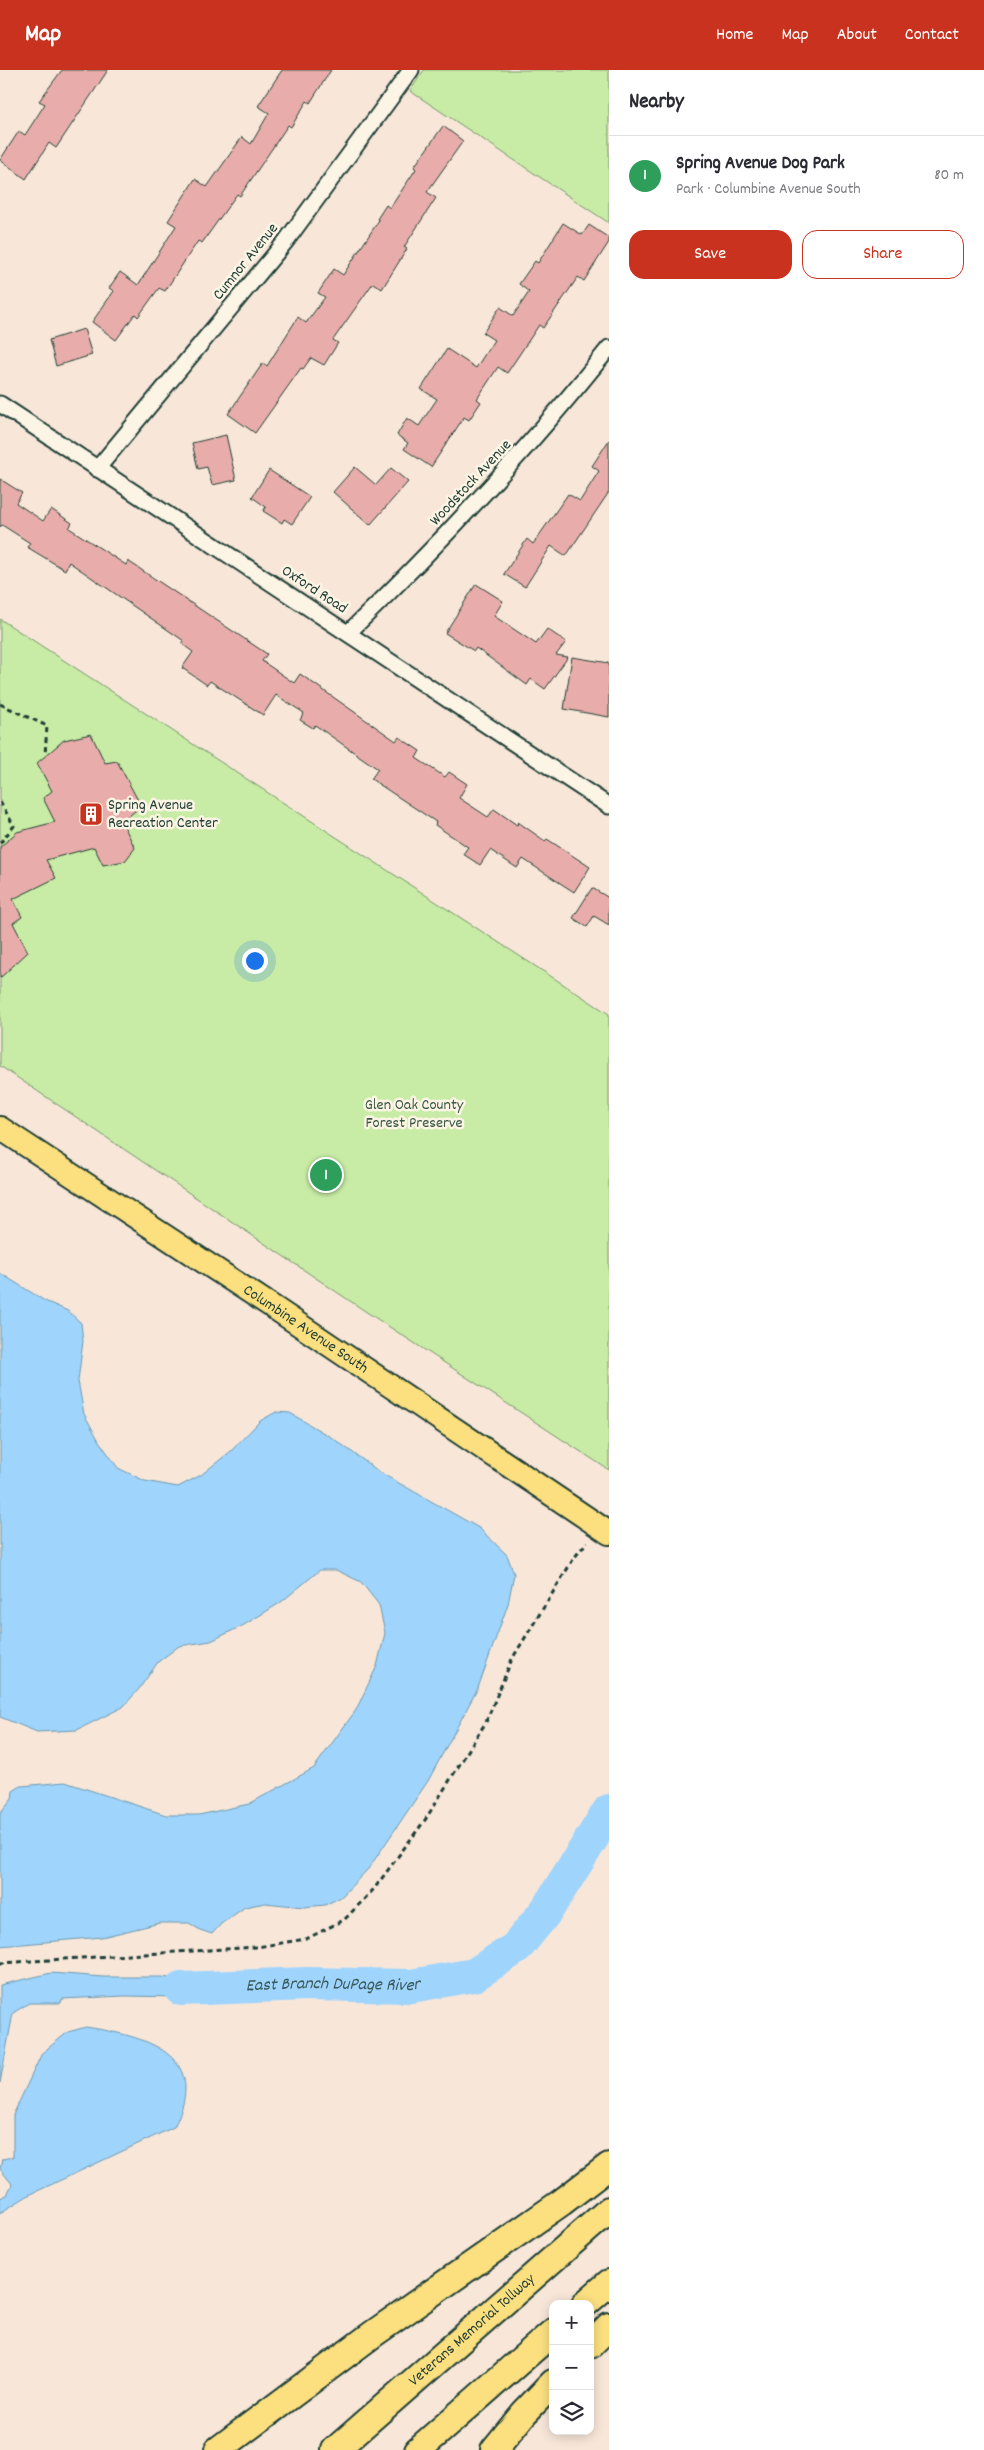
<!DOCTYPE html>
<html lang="en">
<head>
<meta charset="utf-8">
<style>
  :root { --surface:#fff; --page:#f7f7f7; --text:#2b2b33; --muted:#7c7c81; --line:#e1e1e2; --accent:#c8321e }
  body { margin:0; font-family:Dekko,sans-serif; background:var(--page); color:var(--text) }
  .controls { position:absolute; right:15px; bottom:15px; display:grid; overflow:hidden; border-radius:10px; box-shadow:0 2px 12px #0003 }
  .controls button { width:45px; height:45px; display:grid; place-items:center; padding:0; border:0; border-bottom:1px solid var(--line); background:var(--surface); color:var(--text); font:25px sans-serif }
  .you { position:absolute; left:254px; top:890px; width:18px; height:18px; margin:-12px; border:4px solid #fff; border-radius:50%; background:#1a73e8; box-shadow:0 0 0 8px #1a73e833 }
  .badge { display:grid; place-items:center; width:32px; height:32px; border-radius:50%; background:var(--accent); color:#fff; font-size:16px; font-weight:700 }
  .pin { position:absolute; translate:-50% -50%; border:2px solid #fff; box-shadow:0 1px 5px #0006 }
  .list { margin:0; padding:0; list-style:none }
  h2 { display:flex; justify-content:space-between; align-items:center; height:65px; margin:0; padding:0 20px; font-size:21px }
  h2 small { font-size:16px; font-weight:400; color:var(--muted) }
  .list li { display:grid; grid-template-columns:32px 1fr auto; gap:15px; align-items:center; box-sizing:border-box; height:80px; padding:0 20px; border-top:1px solid var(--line) }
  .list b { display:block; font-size:19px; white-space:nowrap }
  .list p { margin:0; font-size:16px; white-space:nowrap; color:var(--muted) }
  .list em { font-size:16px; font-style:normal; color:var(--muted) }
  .actions { display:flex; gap:10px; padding:15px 20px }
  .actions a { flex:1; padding:11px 0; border:1px solid var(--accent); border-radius:15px; text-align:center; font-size:18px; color:var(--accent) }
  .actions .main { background:var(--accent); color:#fff }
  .icon { flex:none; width:28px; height:28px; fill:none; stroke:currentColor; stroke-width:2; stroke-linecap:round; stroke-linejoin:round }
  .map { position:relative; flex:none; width:609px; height:2380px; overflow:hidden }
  header { display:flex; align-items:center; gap:30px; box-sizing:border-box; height:70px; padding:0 25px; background:var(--accent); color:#fff }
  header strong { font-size:24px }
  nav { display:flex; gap:28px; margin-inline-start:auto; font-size:18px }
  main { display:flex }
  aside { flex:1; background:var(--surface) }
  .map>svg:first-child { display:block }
</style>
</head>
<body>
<header>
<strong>Map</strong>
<nav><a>Home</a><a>Map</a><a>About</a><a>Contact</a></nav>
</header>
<main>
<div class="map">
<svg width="609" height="2380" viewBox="0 0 609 2380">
  <rect width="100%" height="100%" fill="#f8e7d9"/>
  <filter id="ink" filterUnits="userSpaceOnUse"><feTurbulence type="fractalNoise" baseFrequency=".02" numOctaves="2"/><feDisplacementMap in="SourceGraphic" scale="10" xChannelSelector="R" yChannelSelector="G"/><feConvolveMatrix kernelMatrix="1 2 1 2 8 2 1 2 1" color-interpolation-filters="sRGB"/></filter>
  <g filter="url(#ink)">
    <!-- green -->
    <g fill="#c8eca5" stroke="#74946c">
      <polygon points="424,0 609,0 609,153 410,21"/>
      <polygon points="0,549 609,944 609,1400 365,1241 0,996"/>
    </g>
    <!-- water -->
    <g fill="#9fd4fd" stroke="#6c98ad">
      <polygon points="0,1203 45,1231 68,1241 81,1253 83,1271 78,1311 84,1344 99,1371 118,1398 145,1411 178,1417 201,1405 231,1381 260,1351 276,1342 290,1343 334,1369 381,1403 479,1458 507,1485 514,1504 508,1534 478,1618 428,1711 369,1798 341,1827 325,1835 304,1837 265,1833 245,1837 221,1854 212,1864 200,1860 189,1853 160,1853 102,1867 0,1876 0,1744 12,1729 13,1721 21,1716 65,1712 166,1745 199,1745 249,1734 314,1698 356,1640 377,1596 385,1563 379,1535 361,1512 336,1500 320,1500 280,1533 244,1555 211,1571 179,1576 158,1592 139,1619 123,1637 77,1660 37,1662 0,1647"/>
      <polygon points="51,1903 103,1907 162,1907 229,1917 179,1927 124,1926 62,1929 61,1933 29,1933 13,1943 0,2013 0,1915"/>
      <path d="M86 1957C144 1966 212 1983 174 2057L29 2125 0 2143V2128L7 2125 12 2114 0 2099 2 2089 13 2087V2045L42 1983 68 1962Z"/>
    </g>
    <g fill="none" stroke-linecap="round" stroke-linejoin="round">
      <!-- river -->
      <path stroke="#9fd4fd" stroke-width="34" id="s1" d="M181 1919 307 1914 411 1916 474 1905 516 1878 546 1841 609 1741"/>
    </g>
    <!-- building -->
    <g fill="#e8adaa" stroke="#1f3d34">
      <polygon points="62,0 108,0 56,78 49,73 26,109 0,90 19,61 25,65 45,34 39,31"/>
      <polygon points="282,0 331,0 310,33 307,31 291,57 288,55 240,126 237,124 202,173 198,171 165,221 159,218 138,247 135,244 116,270 92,252 114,221 109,218 120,202 138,215 176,156 168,151 195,109 207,117 242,67 251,74 269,43 258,36"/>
      <polygon points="443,56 463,71 427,122 436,128 404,177 407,179 382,219 373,213 333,270 338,273 324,295 311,288 303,299 301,298 255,363 228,344 263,293 267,296 298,247 306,253 325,227 318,223 334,199 343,205 379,150 377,149 386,135 390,138 416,99 414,97"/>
      <polygon points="563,153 582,165 589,155 609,168 609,172 584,211 578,207 543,258 539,255 507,303 498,297 477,329 481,332 469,350 464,347 431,397 404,379 408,373 397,365 407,348 419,356 437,329 421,319 447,279 476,298 494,270 483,263 500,237 513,246 529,222 519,214 535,191 538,193"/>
      <polygon points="84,259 92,285 56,296 49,270"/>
      <polygon points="226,365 236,410 212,415 207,397 198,399 192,373"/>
      <polygon points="609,370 609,422 566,486 551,476 525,517 504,504 527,469 533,474 568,424 580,431 599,401 592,396"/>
      <polygon points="355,397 376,415 391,398 408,412 370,455 333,422"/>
      <polygon points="269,400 310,427 292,454 284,449 282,453 263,441 266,437 252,427"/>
      <polygon points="0,409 22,423 16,433 43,451 51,439 72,453 69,458 126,495 128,491 267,584 262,591 294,613 300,604 396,671 399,667 420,681 416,688 445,707 449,702 467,714 459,728 488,747 494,739 517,755 518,752 545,771 547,769 590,797 574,822 523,789 517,798 490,780 480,795 463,784 468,777 435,755 436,752 371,709 378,699 315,655 313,658 300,650 304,643 276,625 263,645 210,611 207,615 182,598 193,582 182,574 184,571 69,492 65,500 27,477 30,473 2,455 0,457"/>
      <polygon points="476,514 503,531 494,546 536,574 547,559 566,572 556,585 568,587 545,619 531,609 527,615 476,578 474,581 445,563"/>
      <polygon points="572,587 609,593 609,647 564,639"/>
      <polygon points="91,664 105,693 117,691 141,736 122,752 135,778 125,791 103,795 94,777 46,790 56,808 13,829 22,847 13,853 28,882 0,908 0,777 17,762 55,752 43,728 52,721 37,693 64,670"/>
      <polygon points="592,818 609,828 609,855 594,846 587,857 573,848"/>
    </g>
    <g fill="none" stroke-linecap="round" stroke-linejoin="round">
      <!-- minor casing -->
      <g stroke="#1f3d34" stroke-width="19">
        <g id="minor">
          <polyline points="0,334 609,736"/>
          <polyline points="97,399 286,171 411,0"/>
          <path d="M348 563C441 473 528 379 609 278"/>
        </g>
      </g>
      <!-- primary casing -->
      <g stroke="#1f3d34" stroke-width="26">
        <g id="primary">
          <path id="s2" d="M0 1058 273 1237 609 1463"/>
        </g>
      </g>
      <!-- motorway casing -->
      <g stroke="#1f3d34" stroke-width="30">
        <g id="motorway">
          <polyline points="585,2234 609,2213"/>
          <polyline points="590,2275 609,2256"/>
          <polyline points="218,2380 373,2264 562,2132 609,2096"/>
          <path id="s3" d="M335 2380 609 2140"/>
          <polyline points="418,2380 553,2262"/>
          <polyline points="494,2380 524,2343 553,2313"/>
        </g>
      </g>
      <!-- path -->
      <g stroke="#1f3d34" stroke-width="3" stroke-dasharray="5 4" stroke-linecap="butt">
        <polyline points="0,634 47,656 45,685"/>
        <polyline points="0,732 14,756 0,773"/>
        <polyline points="0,1893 257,1877 306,1869 344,1850 374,1819 425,1750 486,1652 512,1589 574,1488 587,1472"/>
      </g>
      <!-- minor -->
      <use href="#minor" stroke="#fcf5e5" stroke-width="15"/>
      <!-- primary -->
      <use href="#primary" stroke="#fce080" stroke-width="22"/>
      <!-- motorway -->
      <use href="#motorway" stroke="#fce080" stroke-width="26"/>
    </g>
  </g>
  <!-- icons -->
  <defs>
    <g id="building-square" transform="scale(1.25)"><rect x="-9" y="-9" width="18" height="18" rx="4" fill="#c8321e" stroke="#fcf5e5"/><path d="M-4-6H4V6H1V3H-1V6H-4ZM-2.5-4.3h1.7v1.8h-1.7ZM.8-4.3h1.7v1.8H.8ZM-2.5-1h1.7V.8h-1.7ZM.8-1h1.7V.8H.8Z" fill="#fff"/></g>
  </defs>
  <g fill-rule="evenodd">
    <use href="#building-square" x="91" y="744"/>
  </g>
  <g text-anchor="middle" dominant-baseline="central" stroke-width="5" stroke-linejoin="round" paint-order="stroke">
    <!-- street labels -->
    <g font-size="16" fill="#1f3d34" stroke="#fcf5e5">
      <text transform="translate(246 192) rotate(-51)">Cumnor Avenue</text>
      <text transform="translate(471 413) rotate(-47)">Woodstock Avenue</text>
      <text transform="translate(314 520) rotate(33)">Oxford Road</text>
      <text stroke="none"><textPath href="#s2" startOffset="366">Columbine Avenue South</textPath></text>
      <text stroke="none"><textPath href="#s3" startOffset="182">Veterans Memorial Tollway</textPath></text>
    </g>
    <!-- poi labels -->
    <g font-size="16" fill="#1f3d34" stroke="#fcf5e5" text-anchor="start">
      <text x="108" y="735">Spring Avenue<tspan x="108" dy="18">Recreation Center</tspan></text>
    </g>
    <!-- park labels -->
    <g font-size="16" fill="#385745" stroke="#fcf5e5">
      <text x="414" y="1035">Glen Oak County<tspan x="414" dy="18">Forest Preserve</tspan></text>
    </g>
    <!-- water labels -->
    <g font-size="18" font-style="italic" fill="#395b5c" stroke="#fcf5e5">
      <text stroke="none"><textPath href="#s1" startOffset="152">East Branch DuPage River</textPath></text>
    </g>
  </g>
</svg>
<div class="controls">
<button>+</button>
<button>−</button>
<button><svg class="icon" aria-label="layers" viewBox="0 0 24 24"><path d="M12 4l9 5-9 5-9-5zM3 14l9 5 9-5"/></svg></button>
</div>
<div class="you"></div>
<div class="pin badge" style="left:326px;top:1105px;background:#2e9e5b">1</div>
</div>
<aside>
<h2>Nearby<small></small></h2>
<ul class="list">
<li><span class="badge" style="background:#2e9e5b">1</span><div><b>Spring Avenue Dog Park</b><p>Park · Columbine Avenue South</p></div><em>80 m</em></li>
</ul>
<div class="actions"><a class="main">Save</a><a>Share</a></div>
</aside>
</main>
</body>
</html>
